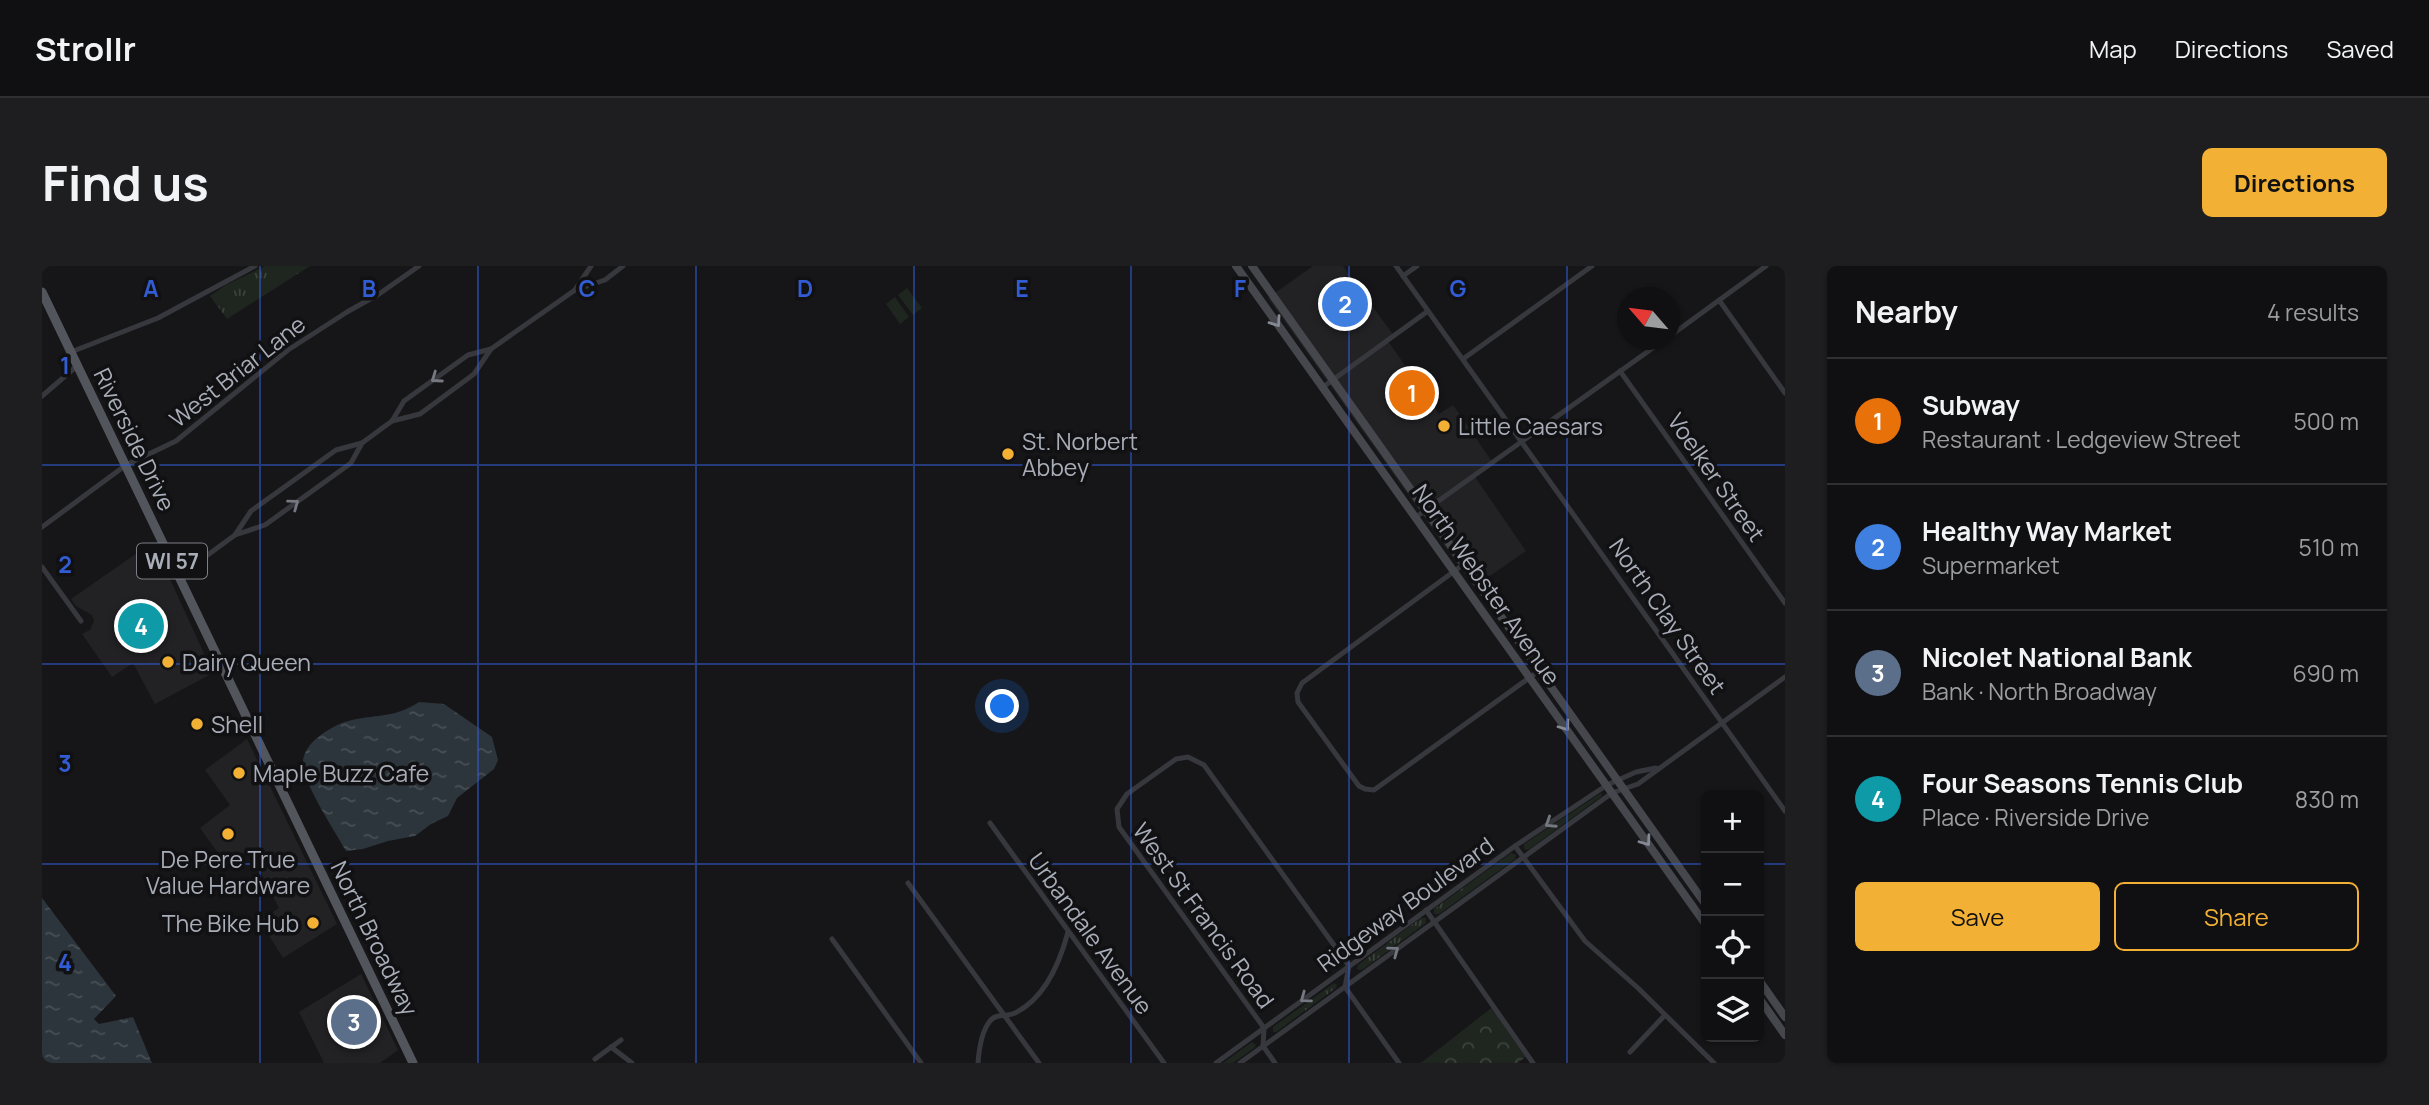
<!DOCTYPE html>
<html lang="en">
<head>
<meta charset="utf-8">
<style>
  :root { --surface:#101012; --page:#1e1e20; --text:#f1f3f6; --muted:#9c9d9f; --line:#303032; --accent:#f2b134 }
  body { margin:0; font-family:Manrope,sans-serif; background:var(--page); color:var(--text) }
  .controls { position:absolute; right:21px; bottom:21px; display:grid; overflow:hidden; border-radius:10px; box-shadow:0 2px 5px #0004 }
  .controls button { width:63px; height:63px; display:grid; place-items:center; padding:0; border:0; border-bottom:2px solid var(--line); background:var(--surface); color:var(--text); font:35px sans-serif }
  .compass { position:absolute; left:1575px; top:21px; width:63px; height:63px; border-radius:50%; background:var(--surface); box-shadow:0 2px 5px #0004; rotate:298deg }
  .you { position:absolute; left:961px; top:441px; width:24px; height:24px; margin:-18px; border:5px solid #fff; border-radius:50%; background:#1a73e8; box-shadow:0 0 0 10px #1a73e833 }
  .badge { display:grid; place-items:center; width:46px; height:46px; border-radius:50%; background:var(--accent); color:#fff; font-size:23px; font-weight:700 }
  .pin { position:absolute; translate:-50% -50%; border:4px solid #fff; box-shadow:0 2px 7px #0006 }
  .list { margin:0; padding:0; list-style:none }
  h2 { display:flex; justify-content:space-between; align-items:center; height:91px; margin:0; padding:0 28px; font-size:30px }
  h2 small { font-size:23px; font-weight:400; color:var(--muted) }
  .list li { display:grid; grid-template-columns:46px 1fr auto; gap:21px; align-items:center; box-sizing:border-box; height:126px; padding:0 28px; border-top:2px solid var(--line) }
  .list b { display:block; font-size:26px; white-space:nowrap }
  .list p { margin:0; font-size:23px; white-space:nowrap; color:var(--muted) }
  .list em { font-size:23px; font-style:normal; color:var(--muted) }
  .actions { display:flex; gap:14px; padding:21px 28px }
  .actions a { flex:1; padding:16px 0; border:2px solid var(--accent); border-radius:10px; text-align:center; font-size:24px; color:var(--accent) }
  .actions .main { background:var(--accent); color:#111 }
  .icon { flex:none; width:38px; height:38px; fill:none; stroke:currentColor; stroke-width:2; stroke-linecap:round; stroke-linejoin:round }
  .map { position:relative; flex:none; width:1743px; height:797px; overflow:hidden; border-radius:10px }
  header { display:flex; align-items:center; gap:42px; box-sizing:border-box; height:98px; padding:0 35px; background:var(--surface); border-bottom:2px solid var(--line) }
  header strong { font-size:33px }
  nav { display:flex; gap:38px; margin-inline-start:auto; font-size:24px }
  .intro { display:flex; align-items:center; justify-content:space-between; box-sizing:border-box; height:168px; padding:0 42px }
  h1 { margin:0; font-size:49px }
  .button { padding:18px 32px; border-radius:10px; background:var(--accent); color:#111; font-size:24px; font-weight:700 }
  main { display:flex; gap:42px; padding:0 42px }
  aside { flex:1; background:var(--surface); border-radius:10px; box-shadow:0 2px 5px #0004 }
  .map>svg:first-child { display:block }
</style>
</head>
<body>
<header>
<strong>Strollr</strong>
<nav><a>Map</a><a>Directions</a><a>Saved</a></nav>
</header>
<div class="intro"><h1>Find us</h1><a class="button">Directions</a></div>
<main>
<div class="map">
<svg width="1743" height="797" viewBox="0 0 1743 797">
  <defs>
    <pattern id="grass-tufts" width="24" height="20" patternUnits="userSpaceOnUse" patternTransform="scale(1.75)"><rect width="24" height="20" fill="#1e261f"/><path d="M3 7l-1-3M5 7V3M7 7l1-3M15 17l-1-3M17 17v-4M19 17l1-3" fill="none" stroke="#3c433d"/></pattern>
    <pattern id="park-crowns" width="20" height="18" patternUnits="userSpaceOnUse" patternTransform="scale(1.75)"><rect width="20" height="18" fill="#1e261f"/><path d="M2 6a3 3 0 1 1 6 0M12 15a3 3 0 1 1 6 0" fill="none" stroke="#3c433d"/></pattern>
    <pattern id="water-ripples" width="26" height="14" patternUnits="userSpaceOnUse" patternTransform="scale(1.75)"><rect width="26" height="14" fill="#2c353c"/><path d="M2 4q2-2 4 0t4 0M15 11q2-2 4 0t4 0" fill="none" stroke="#485056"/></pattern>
  </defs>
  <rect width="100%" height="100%" fill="#161618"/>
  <!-- built -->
  <g fill="#222225">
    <polygon points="1271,0 1301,0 1352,70 1346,75 1397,148 1411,139 1451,197 1433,211 1484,285 1432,321 1226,32"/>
    <polygon points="111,276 171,407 113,438 91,397 70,411 40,368 48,364 52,355 50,349 34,340 29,333"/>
    <polygon points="205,473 295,658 241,692 218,655 237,642 207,583 184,598 158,562 188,539 163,504"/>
    <polygon points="319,708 356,784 338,797 282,797 257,746"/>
  </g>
  <!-- grass -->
  <g fill="url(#grass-tufts)">
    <polygon points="223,0 268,0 185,53 168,30 184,19"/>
    <polygon points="1559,527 1560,530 1486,584 1482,583 1482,578"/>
    <polygon points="1469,587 1474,589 1473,593 1397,648 1392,648 1392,643"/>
    <polygon points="1379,652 1384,652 1384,657 1320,704 1315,703 1316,699"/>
    <polygon points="1292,717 1295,719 1294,722 1234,766 1231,766 1231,761"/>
    <polygon points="1210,776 1214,779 1212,782 1191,797 1181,797"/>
  </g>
  <!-- park -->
  <polygon fill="url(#park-crowns)" points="1452,740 1486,789 1476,797 1379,797"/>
  <!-- pitch -->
  <g fill="#1e261f">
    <polygon points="865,22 880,42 871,49 856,29"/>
    <polygon points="853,31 867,51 858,58 844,38"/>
  </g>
  <!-- water -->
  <g fill="url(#water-ripples)">
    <path d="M377 436 402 438 450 471 456 494 452 503 415 532 406 550 389 558 373 570 346 575 321 583 304 585C293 565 262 519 261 498 260 476 292 458 310 454 337 448 353 452 377 436Z"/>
    <polygon points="0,632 74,730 52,753 57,758 91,751 110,797 0,797"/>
  </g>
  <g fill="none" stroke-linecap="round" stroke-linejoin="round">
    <!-- minor -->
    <g stroke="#37383d" stroke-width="5">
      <polyline points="1354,0 1743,545"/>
      <polyline points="1361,10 1375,0"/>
      <polyline points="533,24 563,14 581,0"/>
      <polyline points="1677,34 1743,127"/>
      <polyline points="1628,70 1724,0"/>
      <polyline points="29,86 116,52 213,0"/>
      <polyline points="1421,93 1550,0"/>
      <polyline points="1578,105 1743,337"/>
      <polyline points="1281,121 1386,45"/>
      <polyline points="0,130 36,99"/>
      <polyline points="350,155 378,148 432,108 449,83"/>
      <polyline points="1374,251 1622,74"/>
      <polyline points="0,261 84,199 134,175 246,84 305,46 337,28 377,0"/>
      <polyline points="193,269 223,259 309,197 320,177"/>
      <polyline points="1422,298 1260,417 1255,427 1256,436 1317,520 1323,523 1332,524 1498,404"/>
      <polyline points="0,301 39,355"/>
      <polyline points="137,310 193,269 209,245 294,184 320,177 350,155 362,135 426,89 449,83 533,24 549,0"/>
      <polyline points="948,557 1122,797"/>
      <polyline points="1473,580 1543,675 1596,722 1672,797"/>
      <polyline points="866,617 997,797"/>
      <polyline points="1384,644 1491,797"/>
      <polyline points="790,673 879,797"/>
      <polyline points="569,781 590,797"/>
      <polyline points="1588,786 1623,749"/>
      <polyline points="553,793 579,774"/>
      <path d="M936 797C937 783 939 766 948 755 954 747 965 751 973 747 1004 732 1018 696 1026 666"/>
      <polyline points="1174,797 1473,580 1565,519 1594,506 1614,502"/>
      <polyline points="1198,797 1570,527 1596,518 1743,411"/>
      <polyline points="1233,797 1221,780 1222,762 1077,561 1075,543 1085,528 1134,493 1146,491 1162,499 1307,700 1303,721 1357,797"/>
    </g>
    <!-- secondary -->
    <g stroke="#45474d" stroke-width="8">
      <polyline points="1194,0 1664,659"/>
      <polyline points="1210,0 1664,639"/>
      <polyline points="1717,714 1743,751"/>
      <polyline points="1717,732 1743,769"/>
    </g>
    <!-- primary -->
    <polyline stroke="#53555c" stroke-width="9" points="0,26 371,797"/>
  </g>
  <!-- one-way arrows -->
  <defs><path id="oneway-chevron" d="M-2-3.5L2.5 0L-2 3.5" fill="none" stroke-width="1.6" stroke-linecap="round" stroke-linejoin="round" transform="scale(1.75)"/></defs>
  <g stroke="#858993">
    <use href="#oneway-chevron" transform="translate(1234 56) rotate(55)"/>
    <use href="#oneway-chevron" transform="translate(1523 460) rotate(54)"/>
    <use href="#oneway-chevron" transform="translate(1604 575) rotate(54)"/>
  </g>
  <g stroke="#757881">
    <use href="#oneway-chevron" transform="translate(394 112) rotate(145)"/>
    <use href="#oneway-chevron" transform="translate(252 238) rotate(-36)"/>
    <use href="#oneway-chevron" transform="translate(1508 557) rotate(147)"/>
    <use href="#oneway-chevron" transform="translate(1352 685) rotate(-36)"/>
    <use href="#oneway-chevron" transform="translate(1263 732) rotate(144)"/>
  </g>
  <!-- grid -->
  <path fill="none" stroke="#325cd3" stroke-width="2" stroke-opacity="0.55" d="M218 0V797M436 0V797M654 0V797M872 0V797M1089 0V797M1307 0V797M1525 0V797M0 199H1743M0 398H1743M0 598H1664M1717 598H1743"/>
  <!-- markers -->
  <g fill="#f2b134" stroke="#111113" stroke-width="2.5">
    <circle cx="1402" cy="160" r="7"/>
    <circle cx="966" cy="188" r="7"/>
    <circle cx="126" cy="396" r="7"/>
    <circle cx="155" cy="458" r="7"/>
    <circle cx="197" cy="507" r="7"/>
    <circle cx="186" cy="568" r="7"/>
    <circle cx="271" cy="657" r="7"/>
  </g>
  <g text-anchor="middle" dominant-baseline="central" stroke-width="7" stroke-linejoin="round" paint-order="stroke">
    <!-- shield labels -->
    <rect fill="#111113" stroke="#7b7e86" stroke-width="2" x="95" y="277.5" width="70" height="35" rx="5"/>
    <g font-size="21" font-weight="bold" fill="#a8adb8">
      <text x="130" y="295">WI 57</text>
    </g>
    <!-- street labels -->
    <g font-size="23" fill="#a8adb8" stroke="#111113">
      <text transform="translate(195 105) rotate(-38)">West Briar Lane</text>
      <text transform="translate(93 173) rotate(64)">Riverside Drive</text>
      <text transform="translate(1675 211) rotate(55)">Voelker Street</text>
      <text transform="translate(1445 318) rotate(55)">North Webster Avenue</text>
      <text transform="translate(1626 350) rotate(55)">North Clay Street</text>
      <text transform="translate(1363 638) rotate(-36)">Ridgeway Boulevard</text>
      <text transform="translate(1162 649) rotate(54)">West St Francis Road</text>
      <text transform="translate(1049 667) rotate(54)">Urbandale Avenue</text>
      <text transform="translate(333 672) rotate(64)">North Broadway</text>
    </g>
    <!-- poi labels -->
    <g font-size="23" fill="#a8adb8" stroke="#111113" text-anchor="start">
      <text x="1416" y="160">Little Caesars</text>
      <text x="980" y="175">St. Norbert<tspan x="980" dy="26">Abbey</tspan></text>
      <text x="140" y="396">Dairy Queen</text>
      <text x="169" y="458">Shell</text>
      <text x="211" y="507">Maple Buzz Cafe</text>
      <text x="186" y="593" text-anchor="middle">De Pere True<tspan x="186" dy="26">Value Hardware</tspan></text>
      <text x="257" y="657" text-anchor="end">The Bike Hub</text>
    </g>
  </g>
  <g font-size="23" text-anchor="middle" font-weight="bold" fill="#325cd3" stroke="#111113" stroke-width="7" stroke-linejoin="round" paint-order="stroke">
    <text x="109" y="31">A</text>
    <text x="327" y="31">B</text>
    <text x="545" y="31">C</text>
    <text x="763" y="31">D</text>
    <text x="980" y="31">E</text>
    <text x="1198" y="31">F</text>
    <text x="1416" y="31">G</text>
    <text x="23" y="108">1</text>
    <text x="23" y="307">2</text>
    <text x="23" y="506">3</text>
    <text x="23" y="705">4</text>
  </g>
</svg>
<div class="controls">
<button>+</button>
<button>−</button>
<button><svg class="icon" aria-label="locate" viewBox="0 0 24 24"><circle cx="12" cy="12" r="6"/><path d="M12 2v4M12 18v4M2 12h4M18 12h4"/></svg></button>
<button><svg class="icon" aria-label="layers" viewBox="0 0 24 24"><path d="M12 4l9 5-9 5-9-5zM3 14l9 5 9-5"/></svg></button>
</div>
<svg class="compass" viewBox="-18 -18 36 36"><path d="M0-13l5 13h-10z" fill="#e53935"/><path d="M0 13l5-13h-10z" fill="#9c9d9f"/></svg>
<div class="you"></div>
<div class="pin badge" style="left:1370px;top:127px;background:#e8710a">1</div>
<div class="pin badge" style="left:1303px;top:38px;background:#3f7fe0">2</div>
<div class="pin badge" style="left:312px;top:756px;background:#5c6f8a">3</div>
<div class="pin badge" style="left:99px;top:360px;background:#0f9aa8">4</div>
</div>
<aside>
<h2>Nearby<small>4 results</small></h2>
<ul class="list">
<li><span class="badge" style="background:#e8710a">1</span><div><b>Subway</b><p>Restaurant · Ledgeview Street</p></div><em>500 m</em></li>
<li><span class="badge" style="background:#3f7fe0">2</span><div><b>Healthy Way Market</b><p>Supermarket</p></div><em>510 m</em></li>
<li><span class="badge" style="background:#5c6f8a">3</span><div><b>Nicolet National Bank</b><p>Bank · North Broadway</p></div><em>690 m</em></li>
<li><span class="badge" style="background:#0f9aa8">4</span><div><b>Four Seasons Tennis Club</b><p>Place · Riverside Drive</p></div><em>830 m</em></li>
</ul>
<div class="actions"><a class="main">Save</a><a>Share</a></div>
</aside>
</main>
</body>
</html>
